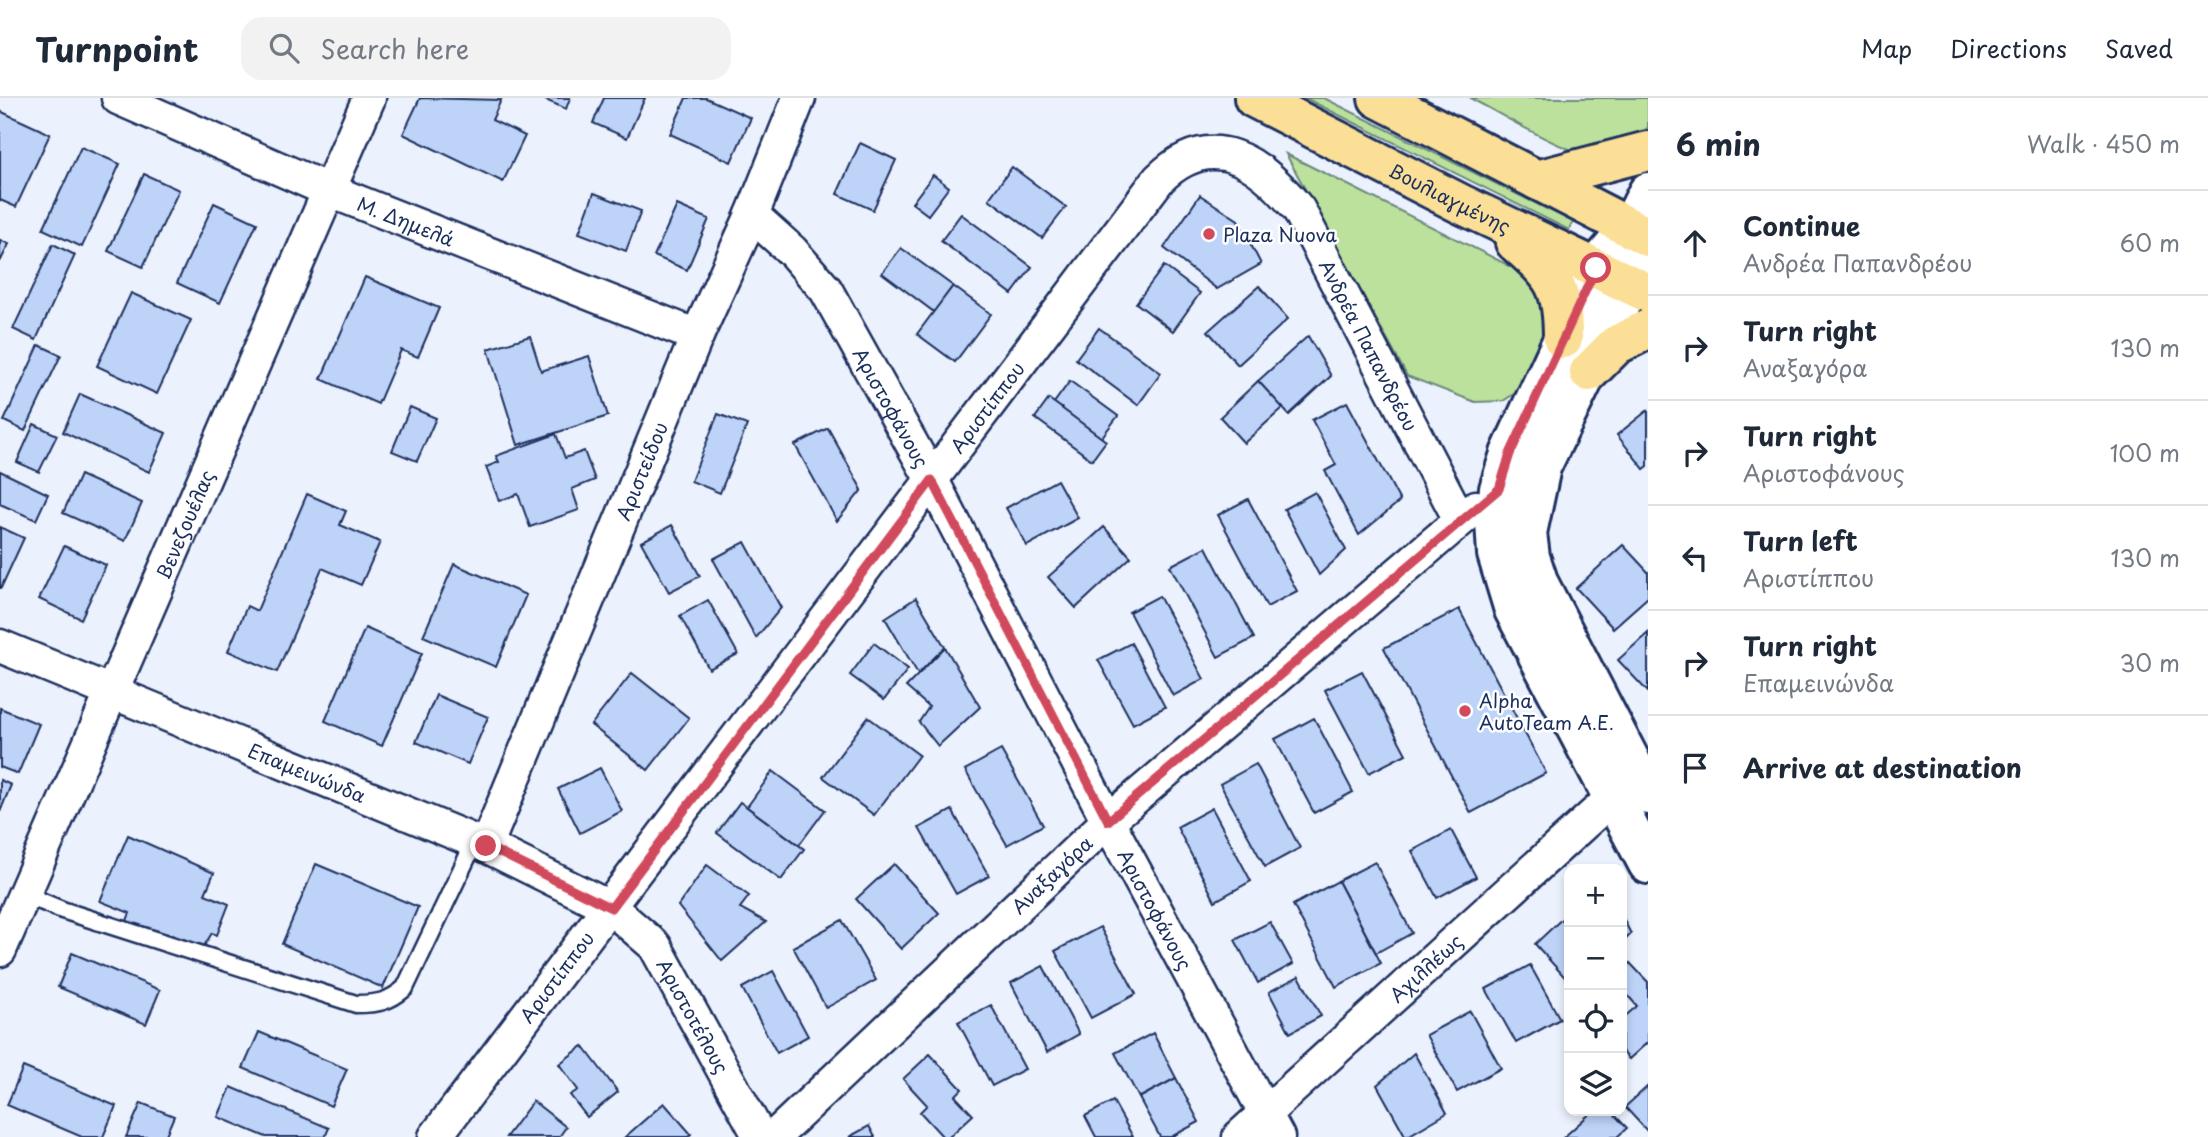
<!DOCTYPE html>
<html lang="en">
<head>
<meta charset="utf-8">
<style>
  :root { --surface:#fff; --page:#f2f2f3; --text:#1f2937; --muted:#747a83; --line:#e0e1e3 }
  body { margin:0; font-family:"Playpen Sans",sans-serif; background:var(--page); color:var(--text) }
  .controls { position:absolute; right:21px; bottom:21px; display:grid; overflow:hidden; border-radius:14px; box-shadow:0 4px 10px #0003 }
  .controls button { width:63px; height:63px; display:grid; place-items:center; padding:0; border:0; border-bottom:2px solid var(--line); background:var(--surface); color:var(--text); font:35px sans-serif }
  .stop { position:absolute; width:21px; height:21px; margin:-16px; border:5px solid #d1495b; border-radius:50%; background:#fff }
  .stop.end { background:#d1495b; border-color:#fff; box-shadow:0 2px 7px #0008 }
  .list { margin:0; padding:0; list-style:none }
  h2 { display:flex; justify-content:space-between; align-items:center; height:91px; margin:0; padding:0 28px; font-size:30px }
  h2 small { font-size:23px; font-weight:400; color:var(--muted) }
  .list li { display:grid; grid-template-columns:46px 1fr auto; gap:21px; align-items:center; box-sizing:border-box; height:105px; padding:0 28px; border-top:2px solid var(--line) }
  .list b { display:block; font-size:26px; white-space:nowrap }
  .list p { margin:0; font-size:23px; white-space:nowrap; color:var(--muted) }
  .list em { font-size:23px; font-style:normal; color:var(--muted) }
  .icon { flex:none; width:38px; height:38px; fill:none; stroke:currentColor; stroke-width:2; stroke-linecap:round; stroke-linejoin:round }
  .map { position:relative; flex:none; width:1648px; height:1039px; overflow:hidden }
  header { display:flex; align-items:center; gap:42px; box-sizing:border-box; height:98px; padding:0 35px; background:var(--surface); border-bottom:2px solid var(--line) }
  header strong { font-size:33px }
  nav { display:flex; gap:38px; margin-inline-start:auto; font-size:24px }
  .search { width:490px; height:63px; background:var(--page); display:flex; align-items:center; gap:18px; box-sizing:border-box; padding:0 24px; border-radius:21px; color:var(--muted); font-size:26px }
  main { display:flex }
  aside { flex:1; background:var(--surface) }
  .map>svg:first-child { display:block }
</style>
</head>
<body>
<header>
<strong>Turnpoint</strong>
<div class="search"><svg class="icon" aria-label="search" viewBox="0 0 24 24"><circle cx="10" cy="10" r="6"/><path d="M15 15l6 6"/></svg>Search here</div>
<nav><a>Map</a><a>Directions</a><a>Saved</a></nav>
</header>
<main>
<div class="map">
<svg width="1648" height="1039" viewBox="0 0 1648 1039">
  <rect width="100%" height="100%" fill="#ecf2fd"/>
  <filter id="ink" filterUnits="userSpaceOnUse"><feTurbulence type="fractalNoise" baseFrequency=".0143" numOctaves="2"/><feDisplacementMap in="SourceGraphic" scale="14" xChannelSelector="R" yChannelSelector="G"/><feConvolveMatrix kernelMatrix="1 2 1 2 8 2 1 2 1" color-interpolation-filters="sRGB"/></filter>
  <g filter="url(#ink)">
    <!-- green -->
    <g fill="#bce19c" stroke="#6c887d" stroke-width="2">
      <polygon points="1305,0 1324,0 1573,124 1569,132"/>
      <path d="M1470 0H1648V29C1632 51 1598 56 1573 52 1553 48 1492 11 1470 0Z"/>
      <polygon points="1286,56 1520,173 1541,186 1551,233 1523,290 1503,303 1475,304 1407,278"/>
    </g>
    <!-- building -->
    <g fill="#bed3f8" stroke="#1b2f5e" stroke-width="2">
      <polygon points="420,0 501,2 492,22 525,38 503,84 403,36"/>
      <polygon points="541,0 570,0 566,11"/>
      <polygon points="604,0 645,0 627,40 593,25"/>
      <polygon points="686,0 706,0 751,20 731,64 670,36"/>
      <polygon points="0,13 50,36 16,109 0,102"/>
      <polygon points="860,45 896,62 873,112 837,96"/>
      <polygon points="81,49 120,66 82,149 43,131"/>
      <polygon points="1012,69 1066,109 1042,140 989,101"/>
      <polygon points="144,76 179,92 143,169 108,153"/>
      <polygon points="933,77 949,89 928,117 912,105"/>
      <polygon points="594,95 641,113 626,153 579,135"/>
      <polygon points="1200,97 1238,122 1261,166 1217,191 1164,150"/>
      <polygon points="214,105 257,125 220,205 177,185"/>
      <polygon points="677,107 709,121 687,172 654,158"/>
      <polygon points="961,116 1032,169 1012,196 941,143"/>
      <polygon points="0,142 9,146 0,164"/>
      <polygon points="53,146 75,157 36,242 13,231"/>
      <polygon points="901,150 953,188 934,214 882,175"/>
      <polygon points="1164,168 1200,195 1173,233 1136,205"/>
      <polygon points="365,179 439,210 418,259 401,252 378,306 321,281"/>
      <polygon points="953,188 991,216 955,264 917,236"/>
      <polygon points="1259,188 1288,221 1238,267 1208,233"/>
      <polygon points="131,195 191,222 157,296 97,268"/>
      <polygon points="1099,230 1161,275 1138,307 1076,261"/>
      <polygon points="530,238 541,273 589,258 608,318 518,347 488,251"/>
      <polygon points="1308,238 1331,278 1289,317 1258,283"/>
      <polygon points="39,247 61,257 25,333 4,323"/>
      <polygon points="1070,283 1118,318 1101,340 1054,305"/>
      <polygon points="1258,283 1283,310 1244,345 1220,319"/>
      <polygon points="80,296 166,335 149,374 63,334"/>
      <polygon points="1049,301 1106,343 1092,362 1035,320"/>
      <polygon points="1347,304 1400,403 1359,437 1325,373 1336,367 1312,322"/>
      <polygon points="410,309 436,320 417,363 392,353"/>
      <polygon points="1648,312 1648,368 1644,371 1617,337"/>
      <polygon points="718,316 747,327 720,395 691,383"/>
      <polygon points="34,326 57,337 39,374 17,364"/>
      <polygon points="828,330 862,392 837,423 795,347"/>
      <polygon points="556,336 565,360 584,353 595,382 572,391 579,412 530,429 518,396 499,403 486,369 499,364 496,358"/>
      <polygon points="0,373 48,396 36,422 0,406"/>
      <polygon points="80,377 142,405 125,443 63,415"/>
      <polygon points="1057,382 1078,420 1027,448 1006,410"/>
      <polygon points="1315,394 1346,452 1319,477 1284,411"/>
      <polygon points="307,396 346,413 340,427 380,444 361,487 322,470 277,574 228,553 247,508 257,513"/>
      <polygon points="1248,401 1297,493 1267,509 1218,417"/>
      <polygon points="672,427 700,478 669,494 641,444"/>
      <polygon points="0,429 24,440 1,490 0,490"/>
      <polygon points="1104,429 1131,459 1076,510 1048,479"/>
      <polygon points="745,444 781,510 756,540 713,461"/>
      <polygon points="1623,447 1648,474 1648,499 1613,530 1576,490"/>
      <polygon points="64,448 106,467 81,521 39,501"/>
      <polygon points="1206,449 1254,540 1218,559 1170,468"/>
      <polygon points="454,466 526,497 496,569 423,538"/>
      <polygon points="1159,498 1204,581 1173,598 1129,514"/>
      <polygon points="916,500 945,549 918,576 885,520"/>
      <polygon points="708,502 738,556 709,571 680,518"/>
      <polygon points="1459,511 1546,675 1471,715 1384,550"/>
      <polygon points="365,530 422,555 382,648 325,623"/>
      <polygon points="1648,535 1648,594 1618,562"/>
      <polygon points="874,545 908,571 884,602 850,577"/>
      <polygon points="1131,545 1165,609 1133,626 1098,562"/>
      <polygon points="945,549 980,609 938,648 919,624 929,609 906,589"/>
      <polygon points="1362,573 1406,656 1369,675 1325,592"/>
      <polygon points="632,575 689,620 648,672 591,627"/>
      <polygon points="436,597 488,619 468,666 416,644"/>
      <polygon points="0,610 39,626 18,676 0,669"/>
      <polygon points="868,619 919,657 874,717 823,679"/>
      <polygon points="1314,620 1353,694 1314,715 1275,641"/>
      <polygon points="1001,652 1043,727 1007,747 965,672"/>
      <polygon points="1256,666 1300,750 1265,769 1220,686"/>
      <polygon points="600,670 622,713 580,735 558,691"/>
      <polygon points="773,673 825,712 799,747 747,709"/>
      <polygon points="0,682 11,687 0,714"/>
      <polygon points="740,704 804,751 781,782 717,735"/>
      <polygon points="1212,710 1251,783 1215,803 1177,729"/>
      <polygon points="952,712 989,778 956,796 919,730"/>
      <polygon points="1451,732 1476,779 1437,800 1412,753"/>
      <polygon points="128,737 214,775 205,796 229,806 217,837 212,835 201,853 126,825 130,815 100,803"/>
      <polygon points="1375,764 1412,835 1376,855 1338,783"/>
      <polygon points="316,766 418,809 383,890 282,846"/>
      <polygon points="894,766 939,815 901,851 856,801"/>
      <polygon points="707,767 749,798 740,810 766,824 722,863 678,808"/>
      <polygon points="1338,783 1381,865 1336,889 1293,807"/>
      <polygon points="1569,814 1569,884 1535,846"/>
      <polygon points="1622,818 1631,836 1622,845"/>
      <polygon points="842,822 876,882 826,910 793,849"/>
      <polygon points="1270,824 1293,866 1258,885 1235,842"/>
      <polygon points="1100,829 1136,896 1091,920 1055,853"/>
      <polygon points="72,855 160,892 146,926 58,889"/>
      <polygon points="1630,865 1648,884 1648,944 1629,961 1622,953 1622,921 1637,908 1622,891 1622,872"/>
      <polygon points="1530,867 1560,921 1516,945 1486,891"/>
      <polygon points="1043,868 1079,936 1047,954 1011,885"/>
      <polygon points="773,873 808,938 777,955 742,890"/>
      <polygon points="1299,878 1321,918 1290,935 1269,894"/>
      <polygon points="991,907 1025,971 992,988 958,924"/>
      <polygon points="1470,913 1501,970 1457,994 1426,937"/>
      <polygon points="259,934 347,971 331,1008 243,970"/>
      <polygon points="1153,935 1176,980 1139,1000 1115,955"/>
      <polygon points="583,948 618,994 587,1019 570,997 578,992 559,966"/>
      <polygon points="1414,955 1447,1015 1406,1039 1377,987"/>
      <polygon points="930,956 962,991 955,998 973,1017 949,1039 943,1039 920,1014 927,1007 903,981"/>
      <polygon points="23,969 116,1008 103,1039 82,1039 7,1007"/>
      <polygon points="1176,980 1199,1024 1171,1039 1160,1039 1139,1000"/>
      <polygon points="1648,988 1648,1034 1625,1009"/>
      <polygon points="231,989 329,1030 325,1039 266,1039 218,1019"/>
      <polygon points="533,1003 566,1029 559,1039 506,1039"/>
      <polygon points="1113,1003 1133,1039 1096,1039 1085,1018"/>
      <polygon points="141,1005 174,1018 165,1039 126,1039"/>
      <polygon points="664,1005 691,1036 688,1039 625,1039"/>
      <polygon points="1593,1013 1611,1013 1627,1030 1617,1039 1564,1039"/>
      <polygon points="869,1028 875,1039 849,1039"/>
    </g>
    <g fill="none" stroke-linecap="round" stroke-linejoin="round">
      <!-- service casing -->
      <g stroke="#1b2f5e" stroke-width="21">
        <path id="service" d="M24 796 62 812 356 906C377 906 389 904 405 890L475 743"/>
      </g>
      <!-- minor casing -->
      <g stroke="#1b2f5e" stroke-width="37">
        <g id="minor">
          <path id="s1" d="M118 0 328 92 697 238"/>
          <path id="s2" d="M752 117 792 153 826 192 932 382 1108 723 1278 1039"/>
          <path id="s3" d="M0 548 486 748 611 810 655 848 760 1039"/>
          <path id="s4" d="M486 748 697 238 752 117 799 0"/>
          <path id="s5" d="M0 852 369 0"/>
          <path id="s6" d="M435 1039 1159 81C1212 29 1260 63 1299 112L1460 422"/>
          <path id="s7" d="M774 1039 1108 723 1476 409"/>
          <path id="s8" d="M1239 1039 1612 700"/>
        </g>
      </g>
      <!-- secondary casing -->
      <g stroke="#1b2f5e" stroke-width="44">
        <g id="secondary">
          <polyline points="1648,94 1630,130 1596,170 1510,356 1499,391 1495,423 1497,456 1514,512 1648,766"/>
          <polyline points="1630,154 1630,186 1541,369 1527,435 1530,459 1539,486 1648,697"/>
        </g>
      </g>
      <!-- primary casing -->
      <g stroke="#1b2f5e" stroke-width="44">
        <g id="primary">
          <path id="s9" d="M1254 0 1461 106 1648 195"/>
          <polyline points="1378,0 1648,139"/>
          <polyline points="1537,82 1648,53"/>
          <path d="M1515 144C1554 179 1563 186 1563 241"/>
          <polyline points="1589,274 1616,247 1648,231"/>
        </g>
      </g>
      <!-- service -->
      <use href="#service" stroke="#fff" stroke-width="16"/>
      <!-- minor -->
      <use href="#minor" stroke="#fff" stroke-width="32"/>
      <!-- secondary -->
      <use href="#secondary" stroke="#fff" stroke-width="38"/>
      <!-- primary -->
      <use href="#primary" stroke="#fbdf96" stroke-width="38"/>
    </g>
  </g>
  <g fill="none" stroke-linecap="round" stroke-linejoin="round" filter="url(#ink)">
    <!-- route -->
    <polyline stroke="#d1495b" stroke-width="9" points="486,748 611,810 932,382 1108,723 1499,391 1510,356 1596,170"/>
  </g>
  <!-- markers -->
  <g fill="#d1495b" stroke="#fff" stroke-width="2.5">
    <circle cx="1209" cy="136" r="7"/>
    <circle cx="1465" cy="613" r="7"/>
  </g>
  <g text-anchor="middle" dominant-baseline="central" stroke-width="5" stroke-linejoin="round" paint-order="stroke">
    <!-- street labels -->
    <g font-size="19" fill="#1b2f5e" stroke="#fff">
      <text stroke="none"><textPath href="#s9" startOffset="220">Βουλιαγμένης</textPath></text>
      <text stroke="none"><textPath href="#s1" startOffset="313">Μ. Δημελά</textPath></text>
      <text stroke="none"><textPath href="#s6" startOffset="1521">Ανδρέα Παπανδρέου</textPath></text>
      <text stroke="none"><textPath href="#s2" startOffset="240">Αριστοφάνους</textPath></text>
      <text stroke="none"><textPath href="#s6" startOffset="915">Αριστίππου</textPath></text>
      <text stroke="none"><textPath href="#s4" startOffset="406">Αριστείδου</textPath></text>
      <text stroke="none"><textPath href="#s5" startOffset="464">Βενεζουέλας</textPath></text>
      <text stroke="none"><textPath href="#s3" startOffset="332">Επαμεινώνδα</textPath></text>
      <text stroke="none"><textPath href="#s7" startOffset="382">Αναξαγόρα</textPath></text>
      <text stroke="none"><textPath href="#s2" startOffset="807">Αριστοφάνους</textPath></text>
      <text stroke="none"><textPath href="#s8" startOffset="252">Αχιλλέως</textPath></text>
      <text stroke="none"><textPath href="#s6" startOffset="201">Αριστίππου</textPath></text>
      <text stroke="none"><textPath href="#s3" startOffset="803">Αριστοτέλους</textPath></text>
    </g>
    <!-- poi labels -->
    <g font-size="19" fill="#1b2f5e" stroke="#fff" text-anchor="start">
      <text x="1223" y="136">Plaza Nuova</text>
      <text x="1479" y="602">Alpha<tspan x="1479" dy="22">AutoTeam Α.Ε.</tspan></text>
    </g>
  </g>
</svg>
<div class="controls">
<button>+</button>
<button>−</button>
<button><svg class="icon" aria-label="locate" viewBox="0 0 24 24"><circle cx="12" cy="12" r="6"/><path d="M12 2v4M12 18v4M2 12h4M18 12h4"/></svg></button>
<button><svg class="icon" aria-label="layers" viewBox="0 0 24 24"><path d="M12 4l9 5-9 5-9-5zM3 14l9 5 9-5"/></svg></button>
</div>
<div class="stop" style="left:1596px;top:170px"></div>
<div class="stop end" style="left:486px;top:748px"></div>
</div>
<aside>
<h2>6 min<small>Walk · 450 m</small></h2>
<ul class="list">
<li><svg class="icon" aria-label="ahead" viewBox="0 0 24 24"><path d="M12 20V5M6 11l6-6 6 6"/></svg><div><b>Continue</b><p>Ανδρέα Παπανδρέου</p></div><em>60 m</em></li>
<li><svg class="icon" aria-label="right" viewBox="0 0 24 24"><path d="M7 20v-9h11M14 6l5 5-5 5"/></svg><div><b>Turn right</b><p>Αναξαγόρα</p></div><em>130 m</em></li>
<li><svg class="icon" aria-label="right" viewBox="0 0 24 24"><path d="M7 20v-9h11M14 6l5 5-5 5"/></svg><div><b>Turn right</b><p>Αριστοφάνους</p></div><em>100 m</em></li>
<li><svg class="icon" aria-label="left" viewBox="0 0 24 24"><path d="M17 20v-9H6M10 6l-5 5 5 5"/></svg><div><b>Turn left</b><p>Αριστίππου</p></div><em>130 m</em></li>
<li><svg class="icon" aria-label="right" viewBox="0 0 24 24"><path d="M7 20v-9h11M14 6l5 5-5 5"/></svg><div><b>Turn right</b><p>Επαμεινώνδα</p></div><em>30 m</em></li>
<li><svg class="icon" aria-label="arrive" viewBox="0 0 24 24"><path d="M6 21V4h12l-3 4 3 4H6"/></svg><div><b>Arrive at destination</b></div></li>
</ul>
</aside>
</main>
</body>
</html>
